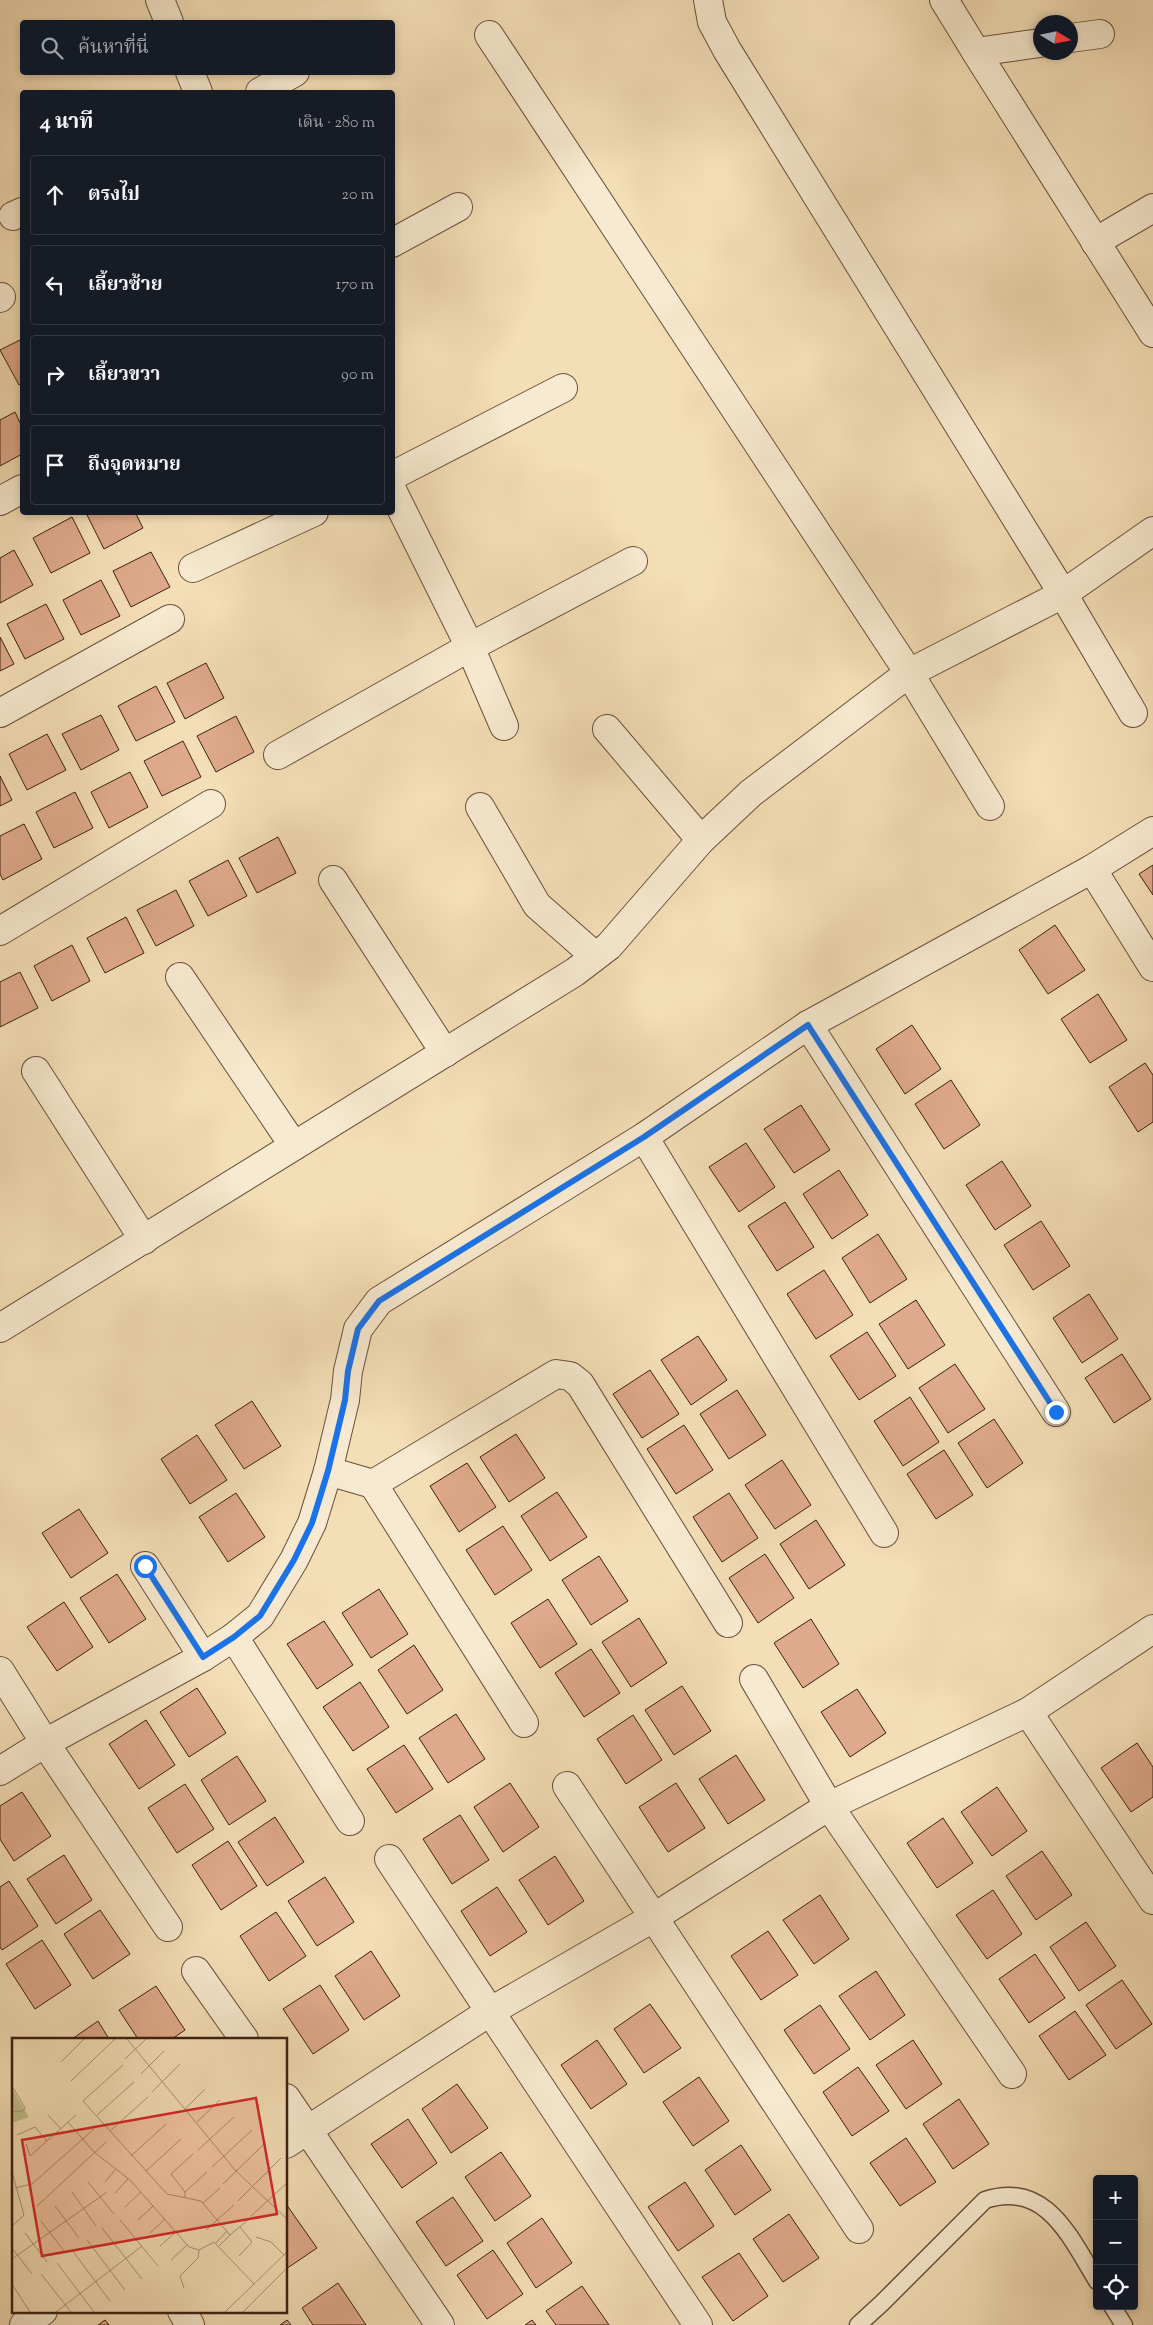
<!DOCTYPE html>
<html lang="th">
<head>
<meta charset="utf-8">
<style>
  :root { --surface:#171b24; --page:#20242c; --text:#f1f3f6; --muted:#9ea1a6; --line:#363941 }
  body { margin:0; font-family:"Sorts Mill Goudy","Noto Serif Thai",serif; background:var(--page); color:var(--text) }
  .controls { position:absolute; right:15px; bottom:15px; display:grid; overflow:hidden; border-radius:5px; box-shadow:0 2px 8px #0003 }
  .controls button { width:45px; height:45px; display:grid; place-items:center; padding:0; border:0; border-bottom:1px solid var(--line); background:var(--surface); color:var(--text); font:25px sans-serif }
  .compass { position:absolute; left:1033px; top:15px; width:45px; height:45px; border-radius:50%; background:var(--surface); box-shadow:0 2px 8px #0003; rotate:100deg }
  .stop { position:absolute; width:15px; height:15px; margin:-11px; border:4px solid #1a73e8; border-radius:50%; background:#fff }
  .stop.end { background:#1a73e8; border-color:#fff; box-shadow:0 1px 5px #0008 }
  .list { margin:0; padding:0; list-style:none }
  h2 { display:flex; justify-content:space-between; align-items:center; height:65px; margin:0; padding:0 20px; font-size:21px }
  h2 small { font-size:16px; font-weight:400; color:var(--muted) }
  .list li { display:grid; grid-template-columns:32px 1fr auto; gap:15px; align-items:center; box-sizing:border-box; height:80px; margin:0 10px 10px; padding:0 10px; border:1px solid var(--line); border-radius:5px }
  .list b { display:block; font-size:19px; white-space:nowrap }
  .list em { font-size:16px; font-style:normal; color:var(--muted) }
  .icon { flex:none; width:28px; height:28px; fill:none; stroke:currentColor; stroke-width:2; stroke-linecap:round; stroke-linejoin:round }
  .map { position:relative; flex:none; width:1153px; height:2325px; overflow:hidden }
  .search { position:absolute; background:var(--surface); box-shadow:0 2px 8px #0003; left:20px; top:20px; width:375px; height:55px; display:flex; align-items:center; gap:12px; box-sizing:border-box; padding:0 18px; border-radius:5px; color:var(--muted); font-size:19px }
  .panel { position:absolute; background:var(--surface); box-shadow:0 2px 8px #0003; left:20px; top:90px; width:375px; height:425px; border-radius:5px }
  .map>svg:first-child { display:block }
</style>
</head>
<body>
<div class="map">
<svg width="1153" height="2325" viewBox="0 0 1153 2325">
  <rect width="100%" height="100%" fill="#f4deb6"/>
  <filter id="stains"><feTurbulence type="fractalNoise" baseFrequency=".004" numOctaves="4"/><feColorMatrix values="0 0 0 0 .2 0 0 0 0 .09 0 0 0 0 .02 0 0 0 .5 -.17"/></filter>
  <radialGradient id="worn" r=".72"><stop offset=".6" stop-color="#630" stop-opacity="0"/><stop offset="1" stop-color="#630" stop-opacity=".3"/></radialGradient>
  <!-- building -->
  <g fill="#dfaa8b" stroke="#3b2013">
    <polygon points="22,339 22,383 19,385 0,350"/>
    <polygon points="15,412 22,427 22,454 0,466 0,420"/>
    <polygon points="135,512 143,528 104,549 86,513"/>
    <polygon points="72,517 90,553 51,573 33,538"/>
    <polygon points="14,550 33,585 0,603 0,558"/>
    <polygon points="151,552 170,587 131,607 113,571"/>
    <polygon points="101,580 120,616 81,635 63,600"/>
    <polygon points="46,604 64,639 25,659 7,624"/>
    <polygon points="0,637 14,664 0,671"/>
    <polygon points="206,663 224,698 185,719 167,683"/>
    <polygon points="156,686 175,722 136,741 118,706"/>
    <polygon points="101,715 119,750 81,770 62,734"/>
    <polygon points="236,716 254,752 216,772 197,736"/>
    <polygon points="47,734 66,770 27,790 9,754"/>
    <polygon points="183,741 201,777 162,796 144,761"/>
    <polygon points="130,772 148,807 109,828 91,792"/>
    <polygon points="0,776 12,800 0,806"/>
    <polygon points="75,792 93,828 54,848 36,812"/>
    <polygon points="24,824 42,859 3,880 0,874 0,836"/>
    <polygon points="278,837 296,873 257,893 239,858"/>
    <polygon points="228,860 247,896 208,916 189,881"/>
    <polygon points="1153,865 1153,895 1139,874"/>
    <polygon points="176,890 194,926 156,946 137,910"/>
    <polygon points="126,917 144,953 105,973 87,938"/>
    <polygon points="1055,925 1085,970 1048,994 1019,950"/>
    <polygon points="72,945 90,981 52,1001 34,966"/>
    <polygon points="20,972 38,1008 0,1027 0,982"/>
    <polygon points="1098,994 1127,1040 1090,1063 1061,1019"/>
    <polygon points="912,1025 941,1069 905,1094 876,1049"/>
    <polygon points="1145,1063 1153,1075 1153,1122 1138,1132 1109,1087"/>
    <polygon points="951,1080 980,1125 944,1149 915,1104"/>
    <polygon points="801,1105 830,1150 794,1173 764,1129"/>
    <polygon points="746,1143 775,1187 739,1212 709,1167"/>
    <polygon points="1002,1161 1031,1206 995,1230 966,1185"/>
    <polygon points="839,1170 868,1215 832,1239 803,1194"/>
    <polygon points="785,1202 814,1247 777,1271 748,1226"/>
    <polygon points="1041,1221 1070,1266 1033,1290 1004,1245"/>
    <polygon points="878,1234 907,1279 870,1303 842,1258"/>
    <polygon points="824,1270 853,1315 816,1339 787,1294"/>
    <polygon points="1089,1294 1118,1339 1082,1363 1053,1318"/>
    <polygon points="916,1300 945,1345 908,1369 879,1324"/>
    <polygon points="867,1332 896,1376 859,1400 830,1356"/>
    <polygon points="698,1336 727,1380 691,1405 661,1360"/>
    <polygon points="1122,1354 1151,1399 1114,1423 1085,1378"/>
    <polygon points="955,1364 985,1409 948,1433 919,1388"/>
    <polygon points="650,1370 679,1414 642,1438 613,1394"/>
    <polygon points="737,1390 766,1435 729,1459 700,1414"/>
    <polygon points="910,1397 939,1442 903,1466 874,1421"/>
    <polygon points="252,1401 281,1446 244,1469 215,1425"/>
    <polygon points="994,1419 1023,1463 987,1488 958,1443"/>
    <polygon points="684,1425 713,1470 676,1494 647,1449"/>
    <polygon points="516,1434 545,1478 509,1502 480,1457"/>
    <polygon points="197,1435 227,1480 190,1504 161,1459"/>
    <polygon points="944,1450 973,1495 936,1519 907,1474"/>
    <polygon points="782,1460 811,1505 775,1529 745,1485"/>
    <polygon points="467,1463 496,1507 459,1532 430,1486"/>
    <polygon points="557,1492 587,1537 550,1561 521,1516"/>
    <polygon points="236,1493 265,1537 228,1562 199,1517"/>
    <polygon points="729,1493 758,1538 722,1562 693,1517"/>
    <polygon points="79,1509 108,1553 71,1578 42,1533"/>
    <polygon points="816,1520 845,1565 809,1589 780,1544"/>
    <polygon points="503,1526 532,1570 495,1595 466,1550"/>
    <polygon points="765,1554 794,1598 758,1623 729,1578"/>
    <polygon points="599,1556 628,1601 591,1625 562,1580"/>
    <polygon points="117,1574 146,1619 109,1643 80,1598"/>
    <polygon points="379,1589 408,1634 371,1658 342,1613"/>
    <polygon points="548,1599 577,1644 540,1668 511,1623"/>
    <polygon points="64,1602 93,1647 57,1671 27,1627"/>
    <polygon points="639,1618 667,1663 631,1687 602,1642"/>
    <polygon points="811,1619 839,1664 803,1688 774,1643"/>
    <polygon points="324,1621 353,1665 317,1689 287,1644"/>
    <polygon points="414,1645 443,1690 407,1714 378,1670"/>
    <polygon points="591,1649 620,1693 584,1717 555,1673"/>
    <polygon points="360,1682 389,1727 353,1751 323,1707"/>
    <polygon points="682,1686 711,1731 674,1755 645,1710"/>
    <polygon points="197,1688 226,1733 189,1757 160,1712"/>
    <polygon points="857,1689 886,1733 850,1757 821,1712"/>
    <polygon points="456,1714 485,1759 448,1783 419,1738"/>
    <polygon points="633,1715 662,1760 626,1784 597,1739"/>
    <polygon points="146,1720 175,1765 139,1789 109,1744"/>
    <polygon points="1137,1743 1153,1767 1153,1797 1131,1812 1101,1768"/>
    <polygon points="404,1745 433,1789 396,1813 367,1769"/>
    <polygon points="736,1755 765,1800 728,1824 699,1779"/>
    <polygon points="237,1756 266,1801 229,1825 201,1780"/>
    <polygon points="510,1783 539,1827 503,1852 474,1807"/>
    <polygon points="676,1783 705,1828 668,1852 639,1807"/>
    <polygon points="185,1784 214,1829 177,1853 148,1808"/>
    <polygon points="997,1787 1027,1831 992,1856 961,1812"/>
    <polygon points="22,1792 51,1836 14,1861 0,1839 0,1806"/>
    <polygon points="460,1815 489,1860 452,1884 423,1839"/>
    <polygon points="275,1817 304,1862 267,1886 238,1842"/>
    <polygon points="943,1818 973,1863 937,1888 907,1843"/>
    <polygon points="228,1841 257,1886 221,1910 192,1865"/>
    <polygon points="1042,1851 1072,1895 1036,1920 1006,1876"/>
    <polygon points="64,1855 92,1900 56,1924 27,1879"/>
    <polygon points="555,1856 584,1901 548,1925 519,1880"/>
    <polygon points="325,1877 354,1922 317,1946 288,1901"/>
    <polygon points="9,1881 38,1926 2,1950 0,1947 0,1887"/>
    <polygon points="497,1887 527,1932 490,1956 461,1911"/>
    <polygon points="993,1890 1022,1934 987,1959 956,1915"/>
    <polygon points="820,1895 849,1939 814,1964 783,1920"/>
    <polygon points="100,1910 130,1954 93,1979 64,1934"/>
    <polygon points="276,1912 306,1956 269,1981 240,1936"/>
    <polygon points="1086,1922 1116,1966 1079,1991 1050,1947"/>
    <polygon points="768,1931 798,1975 761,2000 731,1956"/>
    <polygon points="42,1940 71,1985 35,2009 6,1964"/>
    <polygon points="371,1951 400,1996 364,2020 335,1976"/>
    <polygon points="1035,1954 1065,1998 1029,2023 999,1979"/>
    <polygon points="876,1971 905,2015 870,2040 839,1996"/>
    <polygon points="1122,1980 1152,2024 1116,2049 1086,2005"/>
    <polygon points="320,1985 349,2030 313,2054 283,2009"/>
    <polygon points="156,1986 185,2030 172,2039 138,2039 119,2010"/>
    <polygon points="650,2004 681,2048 644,2073 614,2029"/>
    <polygon points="820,2005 850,2049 814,2074 784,2030"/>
    <polygon points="1075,2011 1106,2055 1069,2080 1039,2036"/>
    <polygon points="98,2021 109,2039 72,2039"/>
    <polygon points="597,2040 627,2084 591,2109 561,2065"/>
    <polygon points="913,2040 942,2084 906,2109 876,2065"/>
    <polygon points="858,2067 889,2111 852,2136 823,2092"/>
    <polygon points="699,2077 729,2121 693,2146 663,2102"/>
    <polygon points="457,2084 488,2128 451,2153 422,2109"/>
    <polygon points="959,2099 989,2144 953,2169 923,2124"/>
    <polygon points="408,2119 437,2163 402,2188 371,2144"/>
    <polygon points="906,2138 936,2182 900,2206 870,2163"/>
    <polygon points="741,2145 771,2190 735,2215 705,2170"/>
    <polygon points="501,2152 531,2196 495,2221 465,2177"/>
    <polygon points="685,2182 714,2226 678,2251 648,2207"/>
    <polygon points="453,2197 483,2241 446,2266 416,2222"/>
    <polygon points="286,2204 317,2248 286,2269"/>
    <polygon points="789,2214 819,2258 783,2282 753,2239"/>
    <polygon points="542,2218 572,2263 536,2288 507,2243"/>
    <polygon points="493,2250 523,2294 487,2319 457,2275"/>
    <polygon points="739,2253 768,2296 733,2321 702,2277"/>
    <polygon points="338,2283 366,2325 313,2325 302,2308"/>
    <polygon points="582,2286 609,2325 556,2325 546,2311"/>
    <polygon points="105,2320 109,2325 98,2325"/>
    <polygon points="287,2320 291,2325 280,2325"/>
    <polygon points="532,2320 536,2325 525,2325"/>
  </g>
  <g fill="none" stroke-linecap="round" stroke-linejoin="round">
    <!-- lane casing -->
    <g stroke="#69503c" stroke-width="19">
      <g id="lane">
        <polyline points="1112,2306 1124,2325"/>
        <path d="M858 2325 882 2303 985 2200C1046 2180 1070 2237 1097 2281"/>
      </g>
    </g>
    <!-- street casing -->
    <g stroke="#69503c" stroke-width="30">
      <g id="street">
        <polyline points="160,0 169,22"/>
        <polyline points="708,0 712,22 727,50 1063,594 1133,713"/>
        <polyline points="944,0 976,52"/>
        <polyline points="489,35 909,673 990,806"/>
        <polyline points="1070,38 1100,34"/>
        <polyline points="1040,43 976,52 1153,333"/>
        <polyline points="190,72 198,92"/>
        <polyline points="260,92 295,72"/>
        <polyline points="13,216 22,212"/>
        <polyline points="1095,242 1153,208"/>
        <polyline points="392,243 458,207"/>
        <polyline points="0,298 1,297"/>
        <polyline points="392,476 563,388"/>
        <polyline points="392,490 470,647 504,726"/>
        <polyline points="0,501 22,489"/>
        <polyline points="193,568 314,512"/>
        <polyline points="0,713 170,619"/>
        <polyline points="607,729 701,840"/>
        <polyline points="278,755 470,647 633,561"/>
        <polyline points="480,807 537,905 595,956"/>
        <polyline points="1092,869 1153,967"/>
        <polyline points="333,880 445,1053"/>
        <polyline points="0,931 211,804"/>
        <polyline points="180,977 294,1146"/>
        <polyline points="808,1025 1056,1412"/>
        <polyline points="36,1071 144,1240"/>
        <polyline points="644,1137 884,1533"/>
        <polyline points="0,1328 575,972 609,946 701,840 751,793 909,673 1063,594 1153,531"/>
        <polyline points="328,1471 373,1484 556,1374 570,1376 580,1384 728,1623"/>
        <polyline points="373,1484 524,1723"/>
        <polyline points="145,1566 203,1657"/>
        <polyline points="234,1637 350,1821"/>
        <polyline points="0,1671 45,1743 168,1927"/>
        <polyline points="754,1679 829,1806 1012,2074"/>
        <polyline points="1028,1712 1153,1900"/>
        <polyline points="0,1771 45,1743 203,1657 234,1637 260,1616 294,1560 312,1523 328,1471 345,1400 348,1371 358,1329 379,1301 644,1137 808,1025 1092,869 1153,831"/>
        <polyline points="567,1786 859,2229"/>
        <polyline points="389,1859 698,2325"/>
        <polyline points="196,1971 244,2039"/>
        <polyline points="286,2098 440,2325"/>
        <polyline points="286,2144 491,2011 653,1918 829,1806 1028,1712 1153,1629"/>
        <polyline points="182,2311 190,2325"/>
        <polyline points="24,2325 43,2311"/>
      </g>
    </g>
    <!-- lane -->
    <use href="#lane" stroke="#f8ead0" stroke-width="16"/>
    <!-- street -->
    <use href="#street" stroke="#f8ead0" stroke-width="28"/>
  </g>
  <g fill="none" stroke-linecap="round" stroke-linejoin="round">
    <!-- route -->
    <polyline stroke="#1a73e8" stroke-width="6" points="145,1566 203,1657 234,1637 260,1616 294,1560 312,1523 328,1471 345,1400 348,1371 358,1329 379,1301 644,1137 808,1025 1056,1412"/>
  </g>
  <!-- overview -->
  <g transform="translate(12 2038)">
    <rect width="275" height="275" fill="#f4deb6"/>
    <path d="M0 51 17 79 0 85Z" fill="#c2bf89"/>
    <path fill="none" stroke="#aa9275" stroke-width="1" d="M115 1 224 133 275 181M113 21 134 1M49 24 72 1M111 27 71 63 155 156 189 163 218 197 236 182M129 36 152 13M59 43 103 1M0 48 13 70 11 73 0 74M140 54 168 26M173 71 193 51M36 77 49 91M85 77 122 44M56 84 82 114 118 142 177 209 187 212 202 204 242 246M185 84 208 62M99 92 136 59M5 97 23 89 35 103M14 106 18 118 64 77M186 112 222 79M119 118 154 86M200 129 240 92M134 133 169 101M0 134 12 177 0 188M76 144 102 176M93 144 103 132M211 146 254 104M3 150 20 146 82 91M60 154 84 188M173 154 195 134M103 155 116 141M173 159V154L159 136 181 116M226 163 269 120M191 165 208 150M25 168 94 104M43 168 67 200M113 169 129 154M239 178 275 145M108 182 146 228M126 182 141 168M29 183 52 213M90 190 130 241M194 192 222 167M13 195 35 224M138 195 153 181M244 199 259 204 272 217M75 202 113 252M204 205 215 193M148 208 164 194M207 208 218 197M0 210 20 236M60 212 98 263M227 218 240 204 228 189M0 221 95 154M159 222 175 207M45 225 82 274M29 236 59 274M0 246 18 274M172 250 168 238 186 220 187 212M44 274 130 208M213 274 275 214M231 274 275 230"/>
    <path fill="#d62828" fill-opacity="0.15" stroke="#d62828" stroke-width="2.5" d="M244 60 265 176 30 218 10 102Z"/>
    <rect width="275" height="275" fill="none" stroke="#3b2013" stroke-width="2.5"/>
  </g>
  <rect width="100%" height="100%" filter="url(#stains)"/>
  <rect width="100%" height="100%" fill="url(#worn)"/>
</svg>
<div class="controls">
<button>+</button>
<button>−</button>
<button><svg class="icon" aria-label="locate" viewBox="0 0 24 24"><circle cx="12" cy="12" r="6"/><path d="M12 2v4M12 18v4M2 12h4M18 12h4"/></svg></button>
</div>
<svg class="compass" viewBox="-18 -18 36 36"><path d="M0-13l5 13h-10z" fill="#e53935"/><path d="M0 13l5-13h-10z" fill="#9ea1a6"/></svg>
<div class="stop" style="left:145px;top:1566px"></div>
<div class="stop end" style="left:1056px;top:1412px"></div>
<div class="search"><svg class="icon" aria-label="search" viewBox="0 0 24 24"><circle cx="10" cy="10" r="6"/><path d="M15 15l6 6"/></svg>ค้นหาที่นี่</div>
<section class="panel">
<h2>4 นาที<small>เดิน · 280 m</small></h2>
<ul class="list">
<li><svg class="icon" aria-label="ahead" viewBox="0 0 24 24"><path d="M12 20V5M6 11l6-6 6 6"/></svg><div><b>ตรงไป</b></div><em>20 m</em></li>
<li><svg class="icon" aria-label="left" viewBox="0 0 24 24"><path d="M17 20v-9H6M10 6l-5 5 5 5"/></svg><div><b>เลี้ยวซ้าย</b></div><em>170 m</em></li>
<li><svg class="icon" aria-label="right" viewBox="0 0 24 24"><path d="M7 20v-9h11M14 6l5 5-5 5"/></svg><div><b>เลี้ยวขวา</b></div><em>90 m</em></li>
<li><svg class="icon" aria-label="arrive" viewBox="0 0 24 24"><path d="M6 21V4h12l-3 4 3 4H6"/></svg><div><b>ถึงจุดหมาย</b></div></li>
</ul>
</section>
</div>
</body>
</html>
